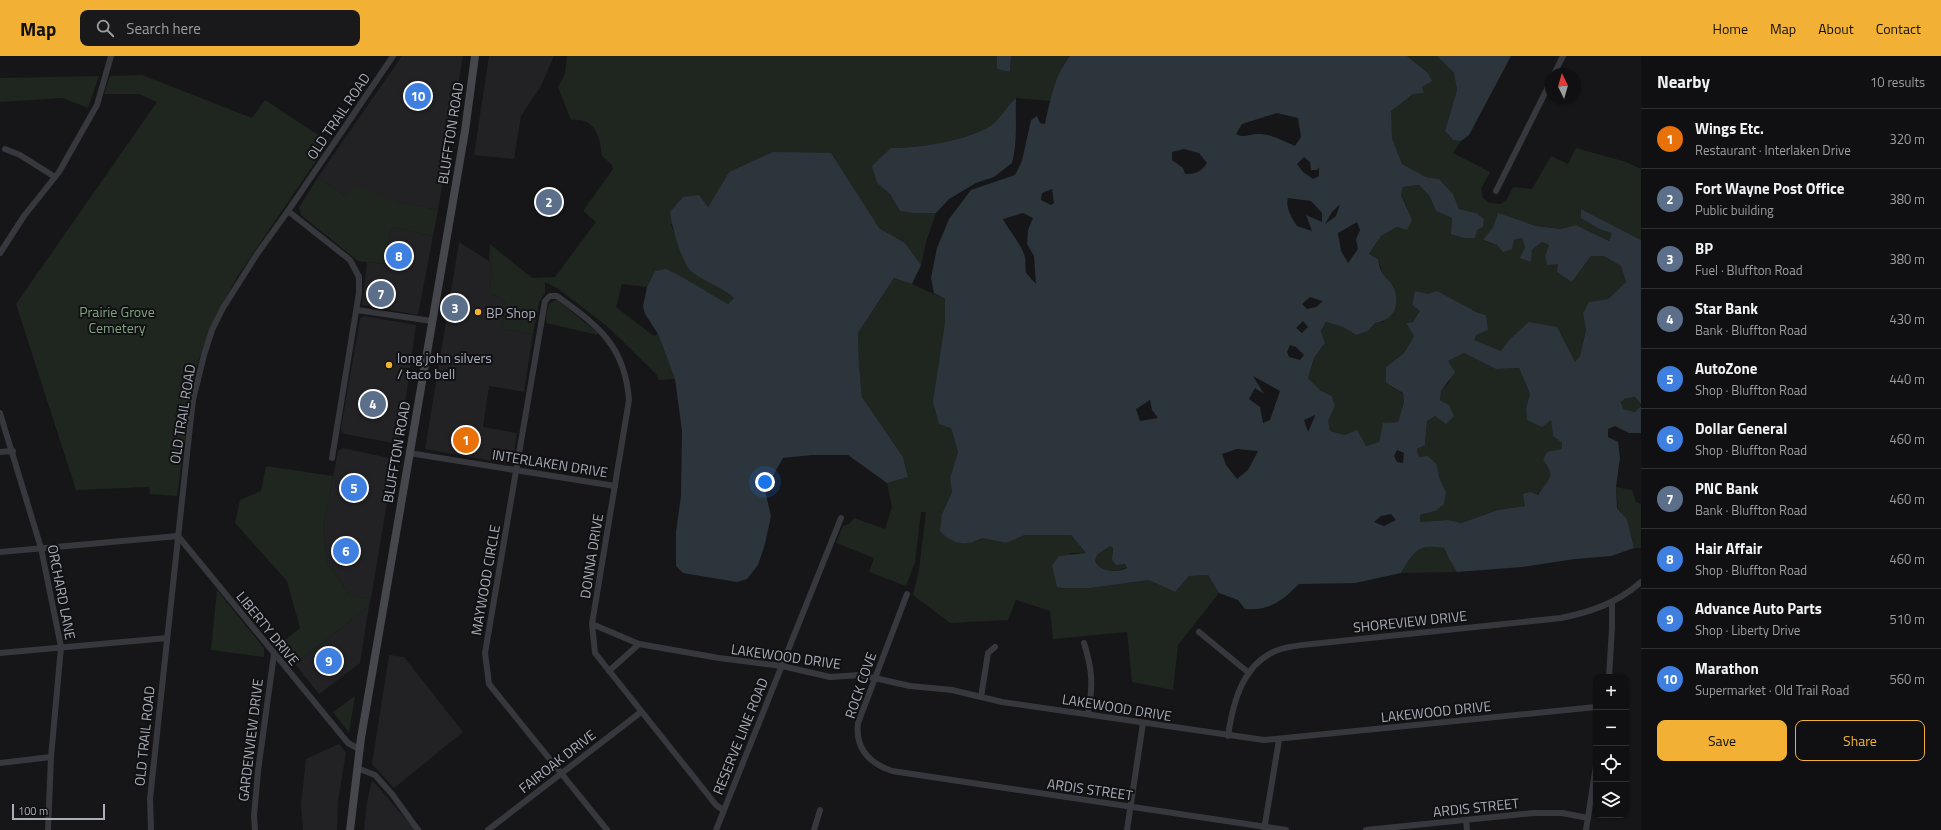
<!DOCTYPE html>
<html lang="en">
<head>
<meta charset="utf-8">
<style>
  :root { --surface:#101012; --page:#19191b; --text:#f1f3f6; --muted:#9c9d9f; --line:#303032; --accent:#f2b134 }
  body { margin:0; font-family:"Titillium Web",sans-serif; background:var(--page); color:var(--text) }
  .controls { position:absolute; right:12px; bottom:12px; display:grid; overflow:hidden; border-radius:8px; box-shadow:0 1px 3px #0004 }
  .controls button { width:36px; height:36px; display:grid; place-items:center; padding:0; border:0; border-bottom:1px solid var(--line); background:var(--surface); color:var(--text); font:20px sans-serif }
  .compass { position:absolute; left:1545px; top:12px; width:36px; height:36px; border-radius:50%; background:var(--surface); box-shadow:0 1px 3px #0004; rotate:355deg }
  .scale { position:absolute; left:12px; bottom:10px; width:93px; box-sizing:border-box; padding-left:4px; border:2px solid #a8adb8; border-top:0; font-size:11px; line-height:14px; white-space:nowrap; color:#a8adb8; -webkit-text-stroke:3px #111113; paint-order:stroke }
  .you { position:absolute; left:765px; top:426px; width:14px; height:14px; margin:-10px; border:3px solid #fff; border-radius:50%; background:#1a73e8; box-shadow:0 0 0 6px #1a73e833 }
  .badge { display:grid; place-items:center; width:26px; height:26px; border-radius:50%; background:var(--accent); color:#fff; font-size:13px; font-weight:700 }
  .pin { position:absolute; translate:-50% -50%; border:2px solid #fff; box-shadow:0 1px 4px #0006 }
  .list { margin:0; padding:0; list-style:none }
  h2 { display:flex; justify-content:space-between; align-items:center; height:52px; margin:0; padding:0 16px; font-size:17px }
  h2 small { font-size:13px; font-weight:400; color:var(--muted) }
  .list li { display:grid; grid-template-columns:26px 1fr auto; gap:12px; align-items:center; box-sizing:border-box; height:60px; padding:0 16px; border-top:1px solid var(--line) }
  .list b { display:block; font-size:15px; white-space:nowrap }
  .list p { margin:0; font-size:13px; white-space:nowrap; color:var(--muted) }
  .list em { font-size:13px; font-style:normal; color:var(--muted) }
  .actions { display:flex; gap:8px; padding:12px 16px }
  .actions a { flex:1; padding:9px 0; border:1px solid var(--accent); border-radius:8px; text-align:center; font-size:14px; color:var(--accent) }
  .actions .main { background:var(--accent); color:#111 }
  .icon { flex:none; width:22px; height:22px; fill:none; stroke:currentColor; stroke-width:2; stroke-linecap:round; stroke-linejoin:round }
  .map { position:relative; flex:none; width:1641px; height:774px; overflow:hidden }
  header { display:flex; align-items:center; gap:24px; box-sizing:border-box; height:56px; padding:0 20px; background:var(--accent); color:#111 }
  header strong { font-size:19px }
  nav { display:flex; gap:22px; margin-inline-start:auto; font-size:14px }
  .search { width:280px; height:36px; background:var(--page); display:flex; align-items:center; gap:10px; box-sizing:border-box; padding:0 14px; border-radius:8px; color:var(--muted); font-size:15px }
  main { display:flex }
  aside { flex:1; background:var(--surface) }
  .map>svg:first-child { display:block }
</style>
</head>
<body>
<header>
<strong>Map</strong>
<div class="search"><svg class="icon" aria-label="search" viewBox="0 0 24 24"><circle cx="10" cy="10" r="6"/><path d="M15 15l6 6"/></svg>Search here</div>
<nav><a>Home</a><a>Map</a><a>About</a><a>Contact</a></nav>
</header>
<main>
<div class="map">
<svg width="1641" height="774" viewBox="0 0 1641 774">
  <rect width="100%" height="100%" fill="#161618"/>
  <!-- built -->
  <g fill="#222225">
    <polygon points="402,0 463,0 438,154 398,146 346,141 318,121"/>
    <polygon points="489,0 554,0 541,30 521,60 514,103 474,99"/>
    <polygon points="391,171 433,180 418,259 362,249 367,206 385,208"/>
    <polygon points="459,186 492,207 490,237 506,245 502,273 533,278 524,336 489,330 483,371 517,377 513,405 509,408 425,393"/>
    <polygon points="364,260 416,269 400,383 397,386 393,387 345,378 342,376 341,372 360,263"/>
    <polygon points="343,392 394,403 371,543 350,540 327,506 323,472 338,395"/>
    <polygon points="369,550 360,607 319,638 295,608"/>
    <polygon points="389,599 404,601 463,676 394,732 372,708"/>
    <polygon points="339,688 346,697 338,745 337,774 303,774 301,749 306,703"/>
    <polygon points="372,724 415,774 364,774 367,746"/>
  </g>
  <!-- green -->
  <g fill="#1e261f">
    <path d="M567 0H997V13L1010 16 1011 0H1070L1063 9 1050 45 1016 42C1009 48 997 66 992 69 968 85 918 92 891 92L877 127 890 138 900 155 913 157H936L926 186 921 209 905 187 879 172 855 137 729 116 708 151 671 168 685 207 734 242 728 248 713 239 655 215 647 231 622 228 616 251 654 280 658 278 675 323 659 324 656 318 608 271 557 232 545 226V237L539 246 533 278 502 273 506 245 490 237 492 207 489 204 490 188 532 222 555 221 596 166 583 155 613 113 612 109 602 100C600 80 595 61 571 64L558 31 565 18Z"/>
    <polygon points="1407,0 1437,0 1454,17 1457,34 1445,75 1453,84 1461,85 1453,97 1490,116 1481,133 1483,142 1489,147 1500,148 1506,145 1513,131 1532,133 1551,100 1568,108 1576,92 1626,106 1641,113 1641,184 1581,153 1581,162 1599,173 1613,177 1609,185 1576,169 1560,173 1536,170 1498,158 1493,171 1483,185 1497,189 1522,182 1530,206 1532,194 1542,186 1549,189 1545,200 1551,208 1558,208 1572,226 1591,200 1604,200 1621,210 1626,226 1608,243 1589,246 1583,257 1586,274 1580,300 1575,306 1509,284 1501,295 1473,284 1486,259 1415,235 1412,249 1421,255 1413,266 1406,267 1414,280 1404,297 1386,311 1386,327 1403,338 1404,346 1398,366 1383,368 1379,386 1366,390 1345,379 1330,375 1327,365 1335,350 1332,340 1320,334 1308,322 1314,302 1325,287 1321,275 1326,266 1343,271 1356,279 1368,275 1375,267 1384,266 1391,227 1383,219 1378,203 1369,198 1381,180 1397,171 1407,174 1407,151 1401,139 1403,131 1419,129 1429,139 1436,155 1452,162 1476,157 1459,153 1453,138 1439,123 1426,121 1402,108 1392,82 1390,55 1413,38 1424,37 1422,31 1428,17"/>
    <polygon points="142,19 252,62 265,44 329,86 237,221 211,270 199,303 192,332 177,440 150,438 149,431 76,434 16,248 157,46 139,38 104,38 110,20"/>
    <polygon points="99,20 88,52 63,42 0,46 0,22"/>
    <polygon points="318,121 346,141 353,129 398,146 438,154 433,180 391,171 385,208 358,205 301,159 299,152"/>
    <polygon points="894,222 912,228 945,243 951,372 958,396 950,422 952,436 942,458 959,486 975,486 982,482 1006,487 1025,479 1071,479 1086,497 1071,497 1063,532 1091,532 1149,524 1175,536 1189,520 1208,519 1219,537 1178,589 1173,634 1132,626 1127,576 1053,583 1050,555 1016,544 1008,564 950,567 913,539 919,514 926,456 921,456 915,506 906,530 869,516 874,502 836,487 843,470 849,468 854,462 885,473 892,451 887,427 908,421 903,401 862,341 859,309 858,277"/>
    <path d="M557 244 597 276 598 279 546 267C547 258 546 245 557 244Z"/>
    <polygon points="1464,297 1496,313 1519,312 1530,338 1526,352 1551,364 1553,380 1562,387 1562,393 1553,396 1543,404 1549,411 1551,419 1549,426 1525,450 1498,454 1461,467 1448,464 1420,466 1420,459 1435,455 1446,436 1439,421 1437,409 1419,401 1417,393 1425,389 1427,365 1449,349 1440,344 1441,335 1450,325 1448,305"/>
    <polygon points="1635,341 1641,348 1639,353 1635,356 1623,353 1621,346 1623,343"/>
    <polygon points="266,410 333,420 323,472 327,506 350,540 371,543 369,550 295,608 279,589 300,572 287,525 235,467 240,444 261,435"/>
    <polygon points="1616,431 1632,434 1636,446 1641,448 1641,492 1634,492 1627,463 1618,452"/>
    <polygon points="1430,489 1444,492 1449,503 1457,516 1401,517 1412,497"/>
    <path d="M1110 490 1113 492 1112 497 1127 511C1116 517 1102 516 1095 505L1097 499Z"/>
    <polygon points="217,534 264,592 264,601 211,594"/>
    <polygon points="355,640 349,677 333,656"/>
  </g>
  <!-- water -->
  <g fill="#2c353c" fill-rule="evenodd">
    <polygon points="997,0 1011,0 1010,16 997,13"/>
    <path d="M1070 0H1407L1428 17 1432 25 1422 31 1424 37 1413 38 1391 55 1392 82 1402 108 1426 121 1439 123 1453 138 1459 153 1476 157 1484 163 1483 171 1477 174 1475 182H1464L1451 178 1452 162 1436 155 1429 139 1419 129 1403 131 1401 139 1412 164 1407 174 1397 171 1381 180 1369 198 1378 203C1379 208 1380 214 1383 218 1385 222 1389 224 1391 227 1402 245 1396 264 1375 267L1368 275 1356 279 1343 271 1326 266 1321 275 1325 287 1314 302 1308 322 1320 334 1332 340 1335 350 1328 365 1330 375 1345 379 1357 374 1366 390 1379 386 1383 367 1398 366 1404 346 1403 337 1386 327V311L1404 297 1414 280 1406 267 1413 266 1420 255 1412 249 1415 235 1428 238 1437 235 1476 256 1486 259 1488 274 1476 279 1474 284 1501 295 1509 284 1529 266 1557 271 1575 306 1580 300 1586 274 1583 257 1589 246 1608 243 1626 226 1621 210 1604 200H1591L1572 226 1557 216 1558 208 1547 209 1545 200 1549 189 1542 186 1532 194 1531 206 1520 202 1525 191 1522 182 1514 184 1512 193 1503 196 1497 189 1483 184 1493 171 1498 157 1536 170 1560 173 1576 169 1609 185 1612 177 1599 173 1581 162V153L1641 184V348L1635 341 1624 343 1621 346 1623 353 1635 356 1641 350V377H1629L1615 370 1608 373V381L1618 386 1620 402 1616 431 1617 452 1627 463 1634 492 1611 500 1575 503 1522 511 1457 516 1449 503 1444 492C1418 487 1413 496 1401 517L1355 527 1299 528C1283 544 1270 555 1245 553L1238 544 1219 537 1208 519 1189 520 1175 536 1149 524 1091 532H1063L1057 531 1052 510 1059 500 1086 497 1071 479H1025L1006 487 982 482C967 491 951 488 940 475L942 458 952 436 950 422 958 396 951 372 939 368 933 346 945 267V243L934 237 931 222 937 192 949 163 971 134 1015 119 1022 105 1031 64 1037 60 1040 67 1045 68C1050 45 1055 18 1070 0ZM1277 57 1298 62 1301 81 1295 90C1284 85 1273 79 1261 78 1251 77 1244 83 1236 78L1242 68ZM1184 93 1199 97 1207 107C1201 116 1196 118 1185 118L1183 112 1172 104V96ZM1304 101 1310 106 1311 114H1317L1319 111V120L1313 123 1303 116 1297 108ZM1052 133 1054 147 1051 149 1041 144 1042 137ZM1288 142 1311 145 1322 157V166L1306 159 1312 175 1297 170C1292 162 1285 152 1288 142ZM1340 148 1336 160 1325 168 1332 156ZM1023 157 1033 162 1028 174 1027 188 1034 200 1036 228 1026 217C1025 212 1026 207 1025 202 1023 190 1009 175 1003 163ZM1357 166 1360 174 1356 183 1358 193 1348 207 1341 195 1338 177ZM1310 241 1322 245H1323L1316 251 1307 253 1302 248ZM1303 265 1308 271 1302 277 1296 272ZM1290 289 1296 291 1304 299 1300 304 1289 301 1287 296ZM1464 297 1496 313 1519 312 1530 338 1526 352 1527 364 1542 371 1551 364 1553 380 1562 387V393L1547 396 1543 404C1558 423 1547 423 1538 439L1530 436 1523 438 1525 450 1498 454 1461 467 1448 464 1420 466V459L1435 455 1444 448 1446 436 1439 421 1437 409 1428 400 1419 401 1417 393 1425 389 1427 365 1435 360 1446 368 1454 360 1449 349 1440 344 1441 335 1455 316 1448 305ZM1253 320 1280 335 1270 364 1263 367 1260 351 1249 343 1255 332 1264 338ZM1150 344 1152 354 1158 362 1140 365 1136 353ZM1315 359V360L1308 376 1304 364ZM1237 393 1258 395 1248 414 1237 423 1226 409 1222 398ZM1397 394 1404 397 1403 407 1397 406 1394 400ZM1391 458 1396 464 1384 470 1374 466 1381 460ZM1110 490 1113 492 1112 504 1116 509 1125 508 1127 512C1116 517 1101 516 1095 505L1097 499Z"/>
    <polygon points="1437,0 1511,0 1469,79 1461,85 1453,84 1445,75 1457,34 1454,17"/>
    <path d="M1016 42C1015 64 1018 85 1012 107L994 121 976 127 949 143 936 157H913L900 155 890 138 877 127 872 110 891 92C918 92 968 85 992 69 997 66 1009 48 1016 42Z"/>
    <path d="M773 96 831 97 879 172 905 187 921 209 912 228 894 222 858 277 859 309 862 341 903 401 908 421 887 427 848 399H812L783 402 765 434 771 460 765 488 758 509 747 523 737 526 683 517 676 510V476L681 440 682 375 675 323 658 278 645 258 643 250 647 231 655 215 666 213 680 220 728 248 734 242C722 231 705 226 692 216 682 209 671 168 670 156L683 141 699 139 708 151 729 116Z"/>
  </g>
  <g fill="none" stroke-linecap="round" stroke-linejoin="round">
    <!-- street -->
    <g stroke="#37383d" stroke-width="6">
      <polyline points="1554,18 1563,0"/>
      <polyline points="5,93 20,99 55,121"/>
      <polyline points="1496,135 1551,25"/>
      <polyline points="288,155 350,204 359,221 359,237 332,402"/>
      <polyline points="0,197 24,160 59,116 97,49 111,0"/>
      <polyline points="357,254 432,265"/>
      <polyline points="0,357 41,492 61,591 51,701 48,774"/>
      <polyline points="0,396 13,395"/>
      <polyline points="409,397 615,430"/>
      <polyline points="0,496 178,480 348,687 359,693"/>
      <path d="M907 538 858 667C855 692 869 707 892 715L1286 774"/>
      <polyline points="592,568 639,588 719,602 782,610 830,621 861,619 910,630 952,634 1002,646 1264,684 1596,651"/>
      <polyline points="1199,576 1249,617"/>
      <path d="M1084 587C1093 616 1093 629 1088 658"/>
      <polyline points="0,597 167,582"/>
      <polyline points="609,615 639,588"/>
      <polyline points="1609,621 1612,572 1612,547"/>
      <polyline points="981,641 988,597 995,591"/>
      <path d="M1228 680C1233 646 1243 605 1281 593 1291 590 1302 589 1312 588L1561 562C1591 556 1617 547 1641 526"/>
      <polyline points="0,707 51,701"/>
      <polyline points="357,712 375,719 392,738 418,774"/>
      <polyline points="1466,764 1467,774"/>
      <polyline points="151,774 150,743 190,370 193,344 204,299 212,274 223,252 257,198 288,155 393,0"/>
      <polyline points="255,774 254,760 258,715 274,598"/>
      <polyline points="488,774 641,656"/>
      <path d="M607 774 489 628 485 597 545 245 550 240H557C598 270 625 289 629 344L592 568 595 597 716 749 723 754"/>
      <polyline points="716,774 841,462"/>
      <polyline points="814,774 820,754"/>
      <polyline points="1127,774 1143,667"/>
      <polyline points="1264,774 1279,684"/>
      <polyline points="1366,774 1534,757 1562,757 1588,762"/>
      <polyline points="1586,774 1596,710"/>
    </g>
    <!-- secondary -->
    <polyline stroke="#45474d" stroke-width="8" points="350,774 361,682 465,75 475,0"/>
  </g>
  <!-- markers -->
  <g fill="#f2b134" stroke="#111113" stroke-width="1.5">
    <circle cx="478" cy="256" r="4"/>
    <circle cx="389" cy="309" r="4"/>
  </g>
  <g text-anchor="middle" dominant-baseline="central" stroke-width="4" stroke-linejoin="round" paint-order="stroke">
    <!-- street labels -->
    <g font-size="14" fill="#a8adb8" stroke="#111113">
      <text transform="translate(338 60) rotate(-56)">OLD TRAIL ROAD</text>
      <text transform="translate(450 77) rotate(-81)">BLUFFTON ROAD</text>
      <text transform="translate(182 358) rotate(-81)">OLD TRAIL ROAD</text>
      <text transform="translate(396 396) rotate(-80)">BLUFFTON ROAD</text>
      <text transform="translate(550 407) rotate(9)">INTERLAKEN DRIVE</text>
      <text transform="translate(591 500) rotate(-81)">DONNA DRIVE</text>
      <text transform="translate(485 524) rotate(-80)">MAYWOOD CIRCLE</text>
      <text transform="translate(62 536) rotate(79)">ORCHARD LANE</text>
      <text transform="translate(1410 565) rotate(-6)">SHOREVIEW DRIVE</text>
      <text transform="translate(268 572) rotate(51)">LIBERTY DRIVE</text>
      <text transform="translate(786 600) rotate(8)">LAKEWOOD DRIVE</text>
      <text transform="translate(860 629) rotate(-71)">ROCK COVE</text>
      <text transform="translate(1117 651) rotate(9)">LAKEWOOD DRIVE</text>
      <text transform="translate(1436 655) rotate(-6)">LAKEWOOD DRIVE</text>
      <text transform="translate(144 680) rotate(-84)">OLD TRAIL ROAD</text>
      <text transform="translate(740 680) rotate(-68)">RESERVE LINE ROAD</text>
      <text transform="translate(250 684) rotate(-83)">GARDENVIEW DRIVE</text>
      <text transform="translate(557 705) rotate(-38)">FAIROAK DRIVE</text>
      <text transform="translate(1090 733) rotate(8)">ARDIS STREET</text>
      <text transform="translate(1476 751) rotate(-6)">ARDIS STREET</text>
    </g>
    <!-- park labels -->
    <g font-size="14" fill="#7fa381" stroke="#111113">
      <text x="117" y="255">Prairie Grove<tspan x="117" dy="16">Cemetery</tspan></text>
    </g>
    <!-- poi labels -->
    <g font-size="14" fill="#a8adb8" stroke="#111113" text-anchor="start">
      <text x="486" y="256">BP Shop</text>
      <text x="397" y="301">long john silvers<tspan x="397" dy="16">/ taco bell</tspan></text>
    </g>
  </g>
</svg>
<div class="controls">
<button>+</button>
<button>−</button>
<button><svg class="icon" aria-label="locate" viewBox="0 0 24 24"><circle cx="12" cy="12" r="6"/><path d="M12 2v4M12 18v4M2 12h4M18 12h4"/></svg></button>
<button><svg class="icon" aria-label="layers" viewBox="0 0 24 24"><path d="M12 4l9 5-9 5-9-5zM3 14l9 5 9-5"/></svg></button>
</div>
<svg class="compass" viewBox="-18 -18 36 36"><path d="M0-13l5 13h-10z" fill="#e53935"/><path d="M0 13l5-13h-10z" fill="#9c9d9f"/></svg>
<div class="scale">100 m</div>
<div class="you"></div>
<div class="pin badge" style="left:466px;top:384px;background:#e8710a">1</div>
<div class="pin badge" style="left:549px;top:146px;background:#5c6f8a">2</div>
<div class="pin badge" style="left:455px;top:252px;background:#5c6f8a">3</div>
<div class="pin badge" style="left:373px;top:348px;background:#5c6f8a">4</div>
<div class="pin badge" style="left:354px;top:432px;background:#3f7fe0">5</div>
<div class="pin badge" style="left:346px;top:495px;background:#3f7fe0">6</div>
<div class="pin badge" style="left:381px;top:238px;background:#5c6f8a">7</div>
<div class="pin badge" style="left:399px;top:200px;background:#3f7fe0">8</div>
<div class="pin badge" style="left:329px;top:605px;background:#3f7fe0">9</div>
<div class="pin badge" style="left:418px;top:40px;background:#3f7fe0">10</div>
</div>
<aside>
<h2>Nearby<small>10 results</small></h2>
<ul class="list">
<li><span class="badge" style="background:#e8710a">1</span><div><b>Wings Etc.</b><p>Restaurant · Interlaken Drive</p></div><em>320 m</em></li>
<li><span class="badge" style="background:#5c6f8a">2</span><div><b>Fort Wayne Post Office</b><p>Public building</p></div><em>380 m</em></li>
<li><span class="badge" style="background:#5c6f8a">3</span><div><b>BP</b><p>Fuel · Bluffton Road</p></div><em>380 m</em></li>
<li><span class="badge" style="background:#5c6f8a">4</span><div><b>Star Bank</b><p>Bank · Bluffton Road</p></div><em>430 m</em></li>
<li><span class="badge" style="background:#3f7fe0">5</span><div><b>AutoZone</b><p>Shop · Bluffton Road</p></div><em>440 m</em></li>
<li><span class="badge" style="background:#3f7fe0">6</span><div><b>Dollar General</b><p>Shop · Bluffton Road</p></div><em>460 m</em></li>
<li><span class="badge" style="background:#5c6f8a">7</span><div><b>PNC Bank</b><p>Bank · Bluffton Road</p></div><em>460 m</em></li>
<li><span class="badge" style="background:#3f7fe0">8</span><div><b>Hair Affair</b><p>Shop · Bluffton Road</p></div><em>460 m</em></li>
<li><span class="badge" style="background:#3f7fe0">9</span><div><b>Advance Auto Parts</b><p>Shop · Liberty Drive</p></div><em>510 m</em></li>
<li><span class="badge" style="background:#3f7fe0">10</span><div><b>Marathon</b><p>Supermarket · Old Trail Road</p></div><em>560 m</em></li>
</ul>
<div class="actions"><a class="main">Save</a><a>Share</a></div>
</aside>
</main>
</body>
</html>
